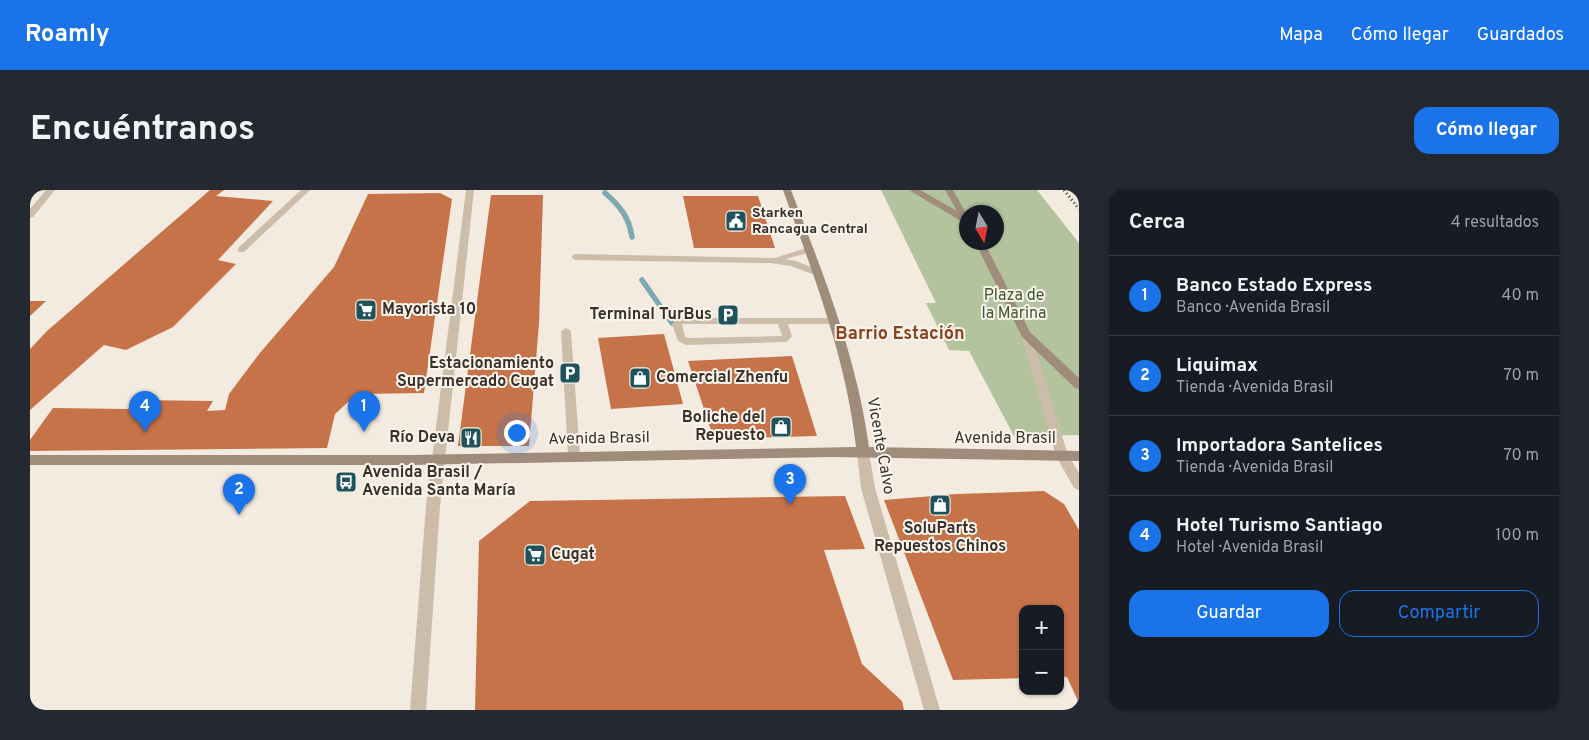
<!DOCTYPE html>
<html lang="es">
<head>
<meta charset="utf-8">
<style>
  :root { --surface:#171b24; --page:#242831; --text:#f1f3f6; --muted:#9ea1a6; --line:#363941; --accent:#1a73e8 }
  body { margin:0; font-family:Overpass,sans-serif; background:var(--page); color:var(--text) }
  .controls { position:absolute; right:15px; bottom:15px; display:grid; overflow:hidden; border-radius:10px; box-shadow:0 1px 4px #0004 }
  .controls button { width:45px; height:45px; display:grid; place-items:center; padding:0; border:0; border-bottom:1px solid var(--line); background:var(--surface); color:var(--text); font:25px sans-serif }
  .compass { position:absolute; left:929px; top:15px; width:45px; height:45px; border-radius:50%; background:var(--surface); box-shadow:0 1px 4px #0004; rotate:170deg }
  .you { position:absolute; left:486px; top:242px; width:18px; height:18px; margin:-12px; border:4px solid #fff; border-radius:50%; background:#1a73e8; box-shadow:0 0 0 8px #1a73e833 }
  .badge { display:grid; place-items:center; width:32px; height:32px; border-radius:50%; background:var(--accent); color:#fff; font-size:16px; font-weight:700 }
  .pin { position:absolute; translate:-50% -41px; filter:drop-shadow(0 1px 2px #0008) }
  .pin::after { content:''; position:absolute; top:26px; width:18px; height:15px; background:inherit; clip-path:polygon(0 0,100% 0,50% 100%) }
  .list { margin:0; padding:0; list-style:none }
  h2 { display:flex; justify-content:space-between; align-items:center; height:65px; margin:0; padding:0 20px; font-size:21px }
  h2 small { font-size:16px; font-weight:400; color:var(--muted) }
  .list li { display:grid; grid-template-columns:32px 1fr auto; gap:15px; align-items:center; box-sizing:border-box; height:80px; padding:0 20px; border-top:1px solid var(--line) }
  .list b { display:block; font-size:19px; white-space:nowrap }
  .list p { margin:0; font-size:16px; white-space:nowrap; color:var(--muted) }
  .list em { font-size:16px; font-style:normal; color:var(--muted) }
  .actions { display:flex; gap:10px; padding:15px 20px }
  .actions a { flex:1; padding:11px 0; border:1px solid var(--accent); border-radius:15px; text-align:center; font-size:18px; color:var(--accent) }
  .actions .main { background:var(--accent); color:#fff }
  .map { position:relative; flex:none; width:1049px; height:520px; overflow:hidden; border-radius:15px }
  header { display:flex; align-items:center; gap:30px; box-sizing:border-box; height:70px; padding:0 25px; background:var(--accent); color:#fff }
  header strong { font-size:24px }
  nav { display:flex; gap:28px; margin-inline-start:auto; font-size:18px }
  .intro { display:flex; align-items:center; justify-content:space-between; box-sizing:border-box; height:120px; padding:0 30px }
  h1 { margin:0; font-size:35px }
  .button { padding:12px 22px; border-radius:15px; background:var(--accent); color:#fff; font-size:18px; font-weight:700 }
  main { display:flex; gap:30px; padding:0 30px }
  aside { flex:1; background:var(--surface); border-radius:15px; box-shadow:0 1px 4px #0004 }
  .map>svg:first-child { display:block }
</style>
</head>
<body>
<header>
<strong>Roamly</strong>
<nav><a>Mapa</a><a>Cómo llegar</a><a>Guardados</a></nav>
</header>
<div class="intro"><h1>Encuéntranos</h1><a class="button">Cómo llegar</a></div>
<main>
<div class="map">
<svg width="1049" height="520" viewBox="0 0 1049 520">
  <rect width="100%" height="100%" fill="#f3ebdf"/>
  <!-- green -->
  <path fill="#b3c39e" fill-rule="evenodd" d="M851 0H1007L1049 53V245L984 246 939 161 919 160 896 113H906ZM936 22H966V52H936Z"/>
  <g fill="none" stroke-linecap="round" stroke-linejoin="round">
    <!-- stream -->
    <g stroke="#7daab0" stroke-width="5.5">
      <path d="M575 3C590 16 599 27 602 47"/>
      <polyline points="612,90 642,133"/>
    </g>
  </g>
  <!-- building -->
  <g fill="#c6734a">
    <polygon points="180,0 194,0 186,6 243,11 188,70 206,74 143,137 96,160 74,155 0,220 0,159 17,141"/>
    <polygon points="410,3 422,9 394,203 331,204 329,212 318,212 305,224 297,258 0,261 0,250 23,218 98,219 105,210 183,211 177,221 195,220 199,204 229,164 304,77 338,4"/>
    <polygon points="461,5 513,5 509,133 499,256 428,256"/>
    <polygon points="653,6 728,6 745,58 664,58"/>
    <polygon points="0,111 16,111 0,126"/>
    <polygon points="634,144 653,214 581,219 568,148"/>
    <polygon points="762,166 787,246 684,249 658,171"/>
    <polygon points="1014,301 1034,314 1049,340 1049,513 1037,487 1030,487 1030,419 993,419 993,488 923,490 854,310 927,304"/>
    <polygon points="815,306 835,359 794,360 832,474 872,511 874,520 445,520 449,351 500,311"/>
  </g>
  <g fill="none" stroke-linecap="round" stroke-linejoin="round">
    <!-- service -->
    <g fill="#ccbcaa" fill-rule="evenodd">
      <polygon points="271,0 280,0 214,62 208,62 208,58"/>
      <polygon points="779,57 783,60 782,62 755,69 766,71 791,81 791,85 785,85 761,76 740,73 545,70 541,67 545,64 745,68"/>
      <path d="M650 128H805L810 131 805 134H758L762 146 758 151 755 152 656 155 648 151 642 134ZM652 134H748L752 146 658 148 655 147Z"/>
      <polygon points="536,138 541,141 550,266 548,269 540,269 538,266 531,141"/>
    </g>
    <!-- minor -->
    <g fill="#ccbcaa" fill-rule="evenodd">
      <polygon points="16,0 25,0 3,27 0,28 0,19"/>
      <polygon points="436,0 444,0 410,316 396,520 380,520 396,316"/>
    </g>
    <!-- tertiary -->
    <g fill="#ccbcaa" fill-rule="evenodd">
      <polygon points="996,140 1001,144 1038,265 1049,283 1049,300 1044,298 1026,266 991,144"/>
      <polygon points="833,258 837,259 839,263 845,298 910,520 894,520 831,298 827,263 829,259"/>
    </g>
    <!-- secondary -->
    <g fill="#9f8c7b" fill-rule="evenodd">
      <path d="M753 0H761C793 84 827 167 839 257L1049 261V271L802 267 381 275H0V265H381L826 257C816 167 783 84 753 0Z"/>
      <polygon points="879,0 890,0 927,21 915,0 923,0 936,23 936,34"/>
      <polygon points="945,52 954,52 1000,142 1049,188 1049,199 1045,198 992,147"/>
    </g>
    <!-- rail -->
    <polyline stroke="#39302a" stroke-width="3" stroke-dasharray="1 3" stroke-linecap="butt" points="1034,0 1049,19"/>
  </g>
  <!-- icons -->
  <defs>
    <g id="civic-square" transform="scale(1.125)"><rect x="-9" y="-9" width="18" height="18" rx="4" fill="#1f525b" stroke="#faf5ec"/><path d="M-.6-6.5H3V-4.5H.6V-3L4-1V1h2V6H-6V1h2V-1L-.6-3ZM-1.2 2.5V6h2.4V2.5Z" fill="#fff"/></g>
    <g id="supermarket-square" transform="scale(1.125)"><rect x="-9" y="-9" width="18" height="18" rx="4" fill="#1f525b" stroke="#faf5ec"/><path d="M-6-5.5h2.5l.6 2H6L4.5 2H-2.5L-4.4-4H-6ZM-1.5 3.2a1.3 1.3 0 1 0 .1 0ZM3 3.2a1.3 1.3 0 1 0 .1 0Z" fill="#fff"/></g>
    <g id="parking-square" transform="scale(1.125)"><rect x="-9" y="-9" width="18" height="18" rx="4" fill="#1f525b" stroke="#faf5ec"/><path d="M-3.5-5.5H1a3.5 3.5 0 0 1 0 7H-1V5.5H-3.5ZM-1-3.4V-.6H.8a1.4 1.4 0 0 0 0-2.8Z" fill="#fff"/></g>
    <g id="shop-square" transform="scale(1.125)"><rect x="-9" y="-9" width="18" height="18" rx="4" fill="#1f525b" stroke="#faf5ec"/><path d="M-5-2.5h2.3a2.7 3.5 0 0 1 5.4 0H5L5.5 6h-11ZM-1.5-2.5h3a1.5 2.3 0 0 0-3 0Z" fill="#fff"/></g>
    <g id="restaurant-square" transform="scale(1.125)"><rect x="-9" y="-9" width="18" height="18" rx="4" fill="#1f525b" stroke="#faf5ec"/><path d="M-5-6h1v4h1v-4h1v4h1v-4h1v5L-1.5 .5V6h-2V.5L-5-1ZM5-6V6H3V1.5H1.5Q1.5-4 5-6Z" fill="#fff"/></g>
    <g id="bus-square" transform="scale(1.125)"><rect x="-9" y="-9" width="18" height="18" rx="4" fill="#1f525b" stroke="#faf5ec"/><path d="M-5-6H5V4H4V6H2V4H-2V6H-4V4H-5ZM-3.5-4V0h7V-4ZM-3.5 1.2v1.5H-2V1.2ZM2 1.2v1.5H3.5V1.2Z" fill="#fff"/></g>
  </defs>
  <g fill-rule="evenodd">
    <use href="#civic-square" x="706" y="31"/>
    <use href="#supermarket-square" x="336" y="120"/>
    <use href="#parking-square" x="698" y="125"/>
    <use href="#parking-square" x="540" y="183"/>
    <use href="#shop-square" x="610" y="188"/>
    <use href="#shop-square" x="751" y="237"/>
    <use href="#restaurant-square" x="441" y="248"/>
    <use href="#bus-square" x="316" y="292"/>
    <use href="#shop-square" x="910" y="315"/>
    <use href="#supermarket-square" x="505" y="365"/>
  </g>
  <g text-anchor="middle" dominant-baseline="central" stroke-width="4" stroke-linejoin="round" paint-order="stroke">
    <!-- far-poi labels -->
    <g font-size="14" font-weight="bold" fill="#39302a" stroke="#faf5ec" text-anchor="start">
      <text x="722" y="23">Starken<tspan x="722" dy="16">Rancagua Central</tspan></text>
    </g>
    <!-- park labels -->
    <g font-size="16" fill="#44582d" stroke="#faf5ec">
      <text x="984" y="106">Plaza de<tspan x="984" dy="18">la Marina</tspan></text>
    </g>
    <!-- poi labels -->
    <g font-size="16" font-weight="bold" fill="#39302a" stroke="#faf5ec" text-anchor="start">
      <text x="352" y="120">Mayorista 10</text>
      <text x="682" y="125" text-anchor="end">Terminal TurBus</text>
      <text x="524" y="174" text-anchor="end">Estacionamiento<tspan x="524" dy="18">Supermercado Cugat</tspan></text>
      <text x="626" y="188">Comercial Zhenfu</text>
      <text x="735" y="228" text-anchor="end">Boliche del<tspan x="735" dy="18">Repuesto</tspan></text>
      <text x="425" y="248" text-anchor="end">Río Deva</text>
      <text x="332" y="283">Avenida Brasil /<tspan x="332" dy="18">Avenida Santa María</tspan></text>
      <text x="910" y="339" text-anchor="middle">SoluParts<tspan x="910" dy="18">Repuestos Chinos</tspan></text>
      <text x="521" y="365">Cugat</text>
    </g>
    <!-- street labels -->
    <g font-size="16" fill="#39302a" stroke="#faf5ec">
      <text transform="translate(569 249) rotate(-1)">Avenida Brasil</text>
      <text x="975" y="249">Avenida Brasil</text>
      <text transform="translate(850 256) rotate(80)">Vicente Calvo</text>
    </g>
    <!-- neighbourhood labels -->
    <g font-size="18" font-weight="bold" fill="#894422" stroke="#faf5ec">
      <text x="870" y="144">Barrio Estación</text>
    </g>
  </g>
</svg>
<div class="controls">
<button>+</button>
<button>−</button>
</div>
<svg class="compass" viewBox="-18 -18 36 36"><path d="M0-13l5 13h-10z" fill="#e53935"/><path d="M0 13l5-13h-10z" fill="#9ea1a6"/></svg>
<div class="you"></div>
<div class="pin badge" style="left:334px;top:242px">1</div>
<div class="pin badge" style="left:209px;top:325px">2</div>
<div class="pin badge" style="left:760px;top:315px">3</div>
<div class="pin badge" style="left:115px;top:242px">4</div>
</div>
<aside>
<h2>Cerca<small>4 resultados</small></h2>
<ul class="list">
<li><span class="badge">1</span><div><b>Banco Estado Express</b><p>Banco · Avenida Brasil</p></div><em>40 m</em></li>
<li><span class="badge">2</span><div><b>Liquimax</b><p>Tienda · Avenida Brasil</p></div><em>70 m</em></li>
<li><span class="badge">3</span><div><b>Importadora Santelices</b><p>Tienda · Avenida Brasil</p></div><em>70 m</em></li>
<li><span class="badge">4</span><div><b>Hotel Turismo Santiago</b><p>Hotel · Avenida Brasil</p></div><em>100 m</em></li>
</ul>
<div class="actions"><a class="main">Guardar</a><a>Compartir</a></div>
</aside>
</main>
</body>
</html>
